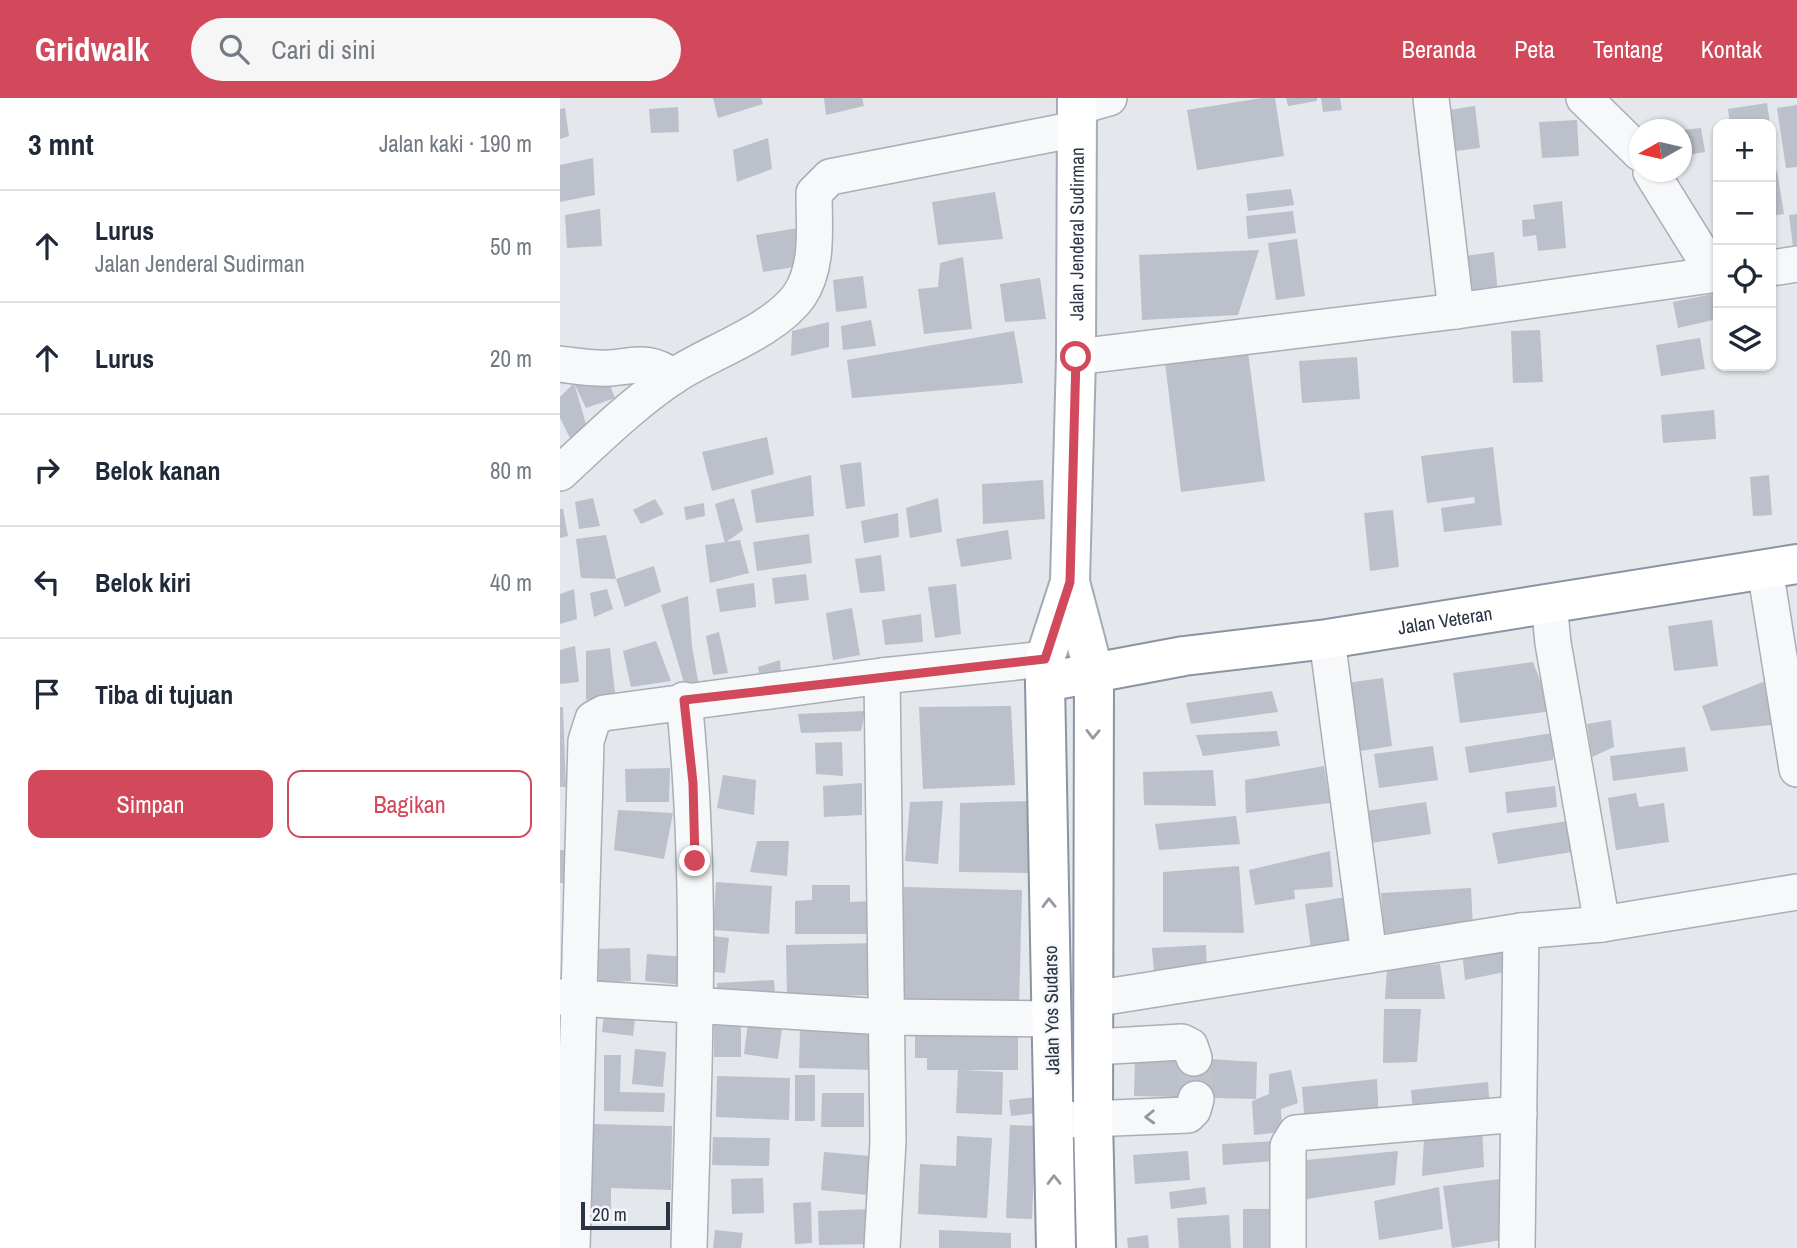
<!DOCTYPE html>
<html lang="id">
<head>
<meta charset="utf-8">
<style>
  :root { --surface:#fff; --page:#f6f6f7; --text:#1f2937; --muted:#747a83; --line:#e0e1e3; --accent:#d1495b }
  body { margin:0; font-family:"Archivo Narrow",sans-serif; background:var(--page); color:var(--text) }
  .controls { position:absolute; right:21px; top:21px; display:grid; overflow:hidden; border-radius:14px; box-shadow:0 2px 5px #0004 }
  .controls button { width:63px; height:63px; display:grid; place-items:center; padding:0; border:0; border-bottom:2px solid var(--line); background:var(--surface); color:var(--text); font:35px sans-serif }
  .compass { position:absolute; left:1069px; top:21px; width:63px; height:63px; border-radius:50%; background:var(--surface); box-shadow:0 2px 5px #0004; rotate:262deg }
  .scale { position:absolute; left:21px; bottom:18px; width:89px; box-sizing:border-box; padding-left:7px; border:4px solid #2b3445; border-top:0; font-size:19px; line-height:24px; white-space:nowrap; color:#2b3445; -webkit-text-stroke:5px #f4f6f9; paint-order:stroke }
  .stop { position:absolute; width:21px; height:21px; margin:-16px; border:5px solid #d1495b; border-radius:50%; background:#fff }
  .stop.end { background:#d1495b; border-color:#fff; box-shadow:0 2px 7px #0008 }
  .list { margin:0; padding:0; list-style:none }
  h2 { display:flex; justify-content:space-between; align-items:center; height:91px; margin:0; padding:0 28px; font-size:30px }
  h2 small { font-size:23px; font-weight:400; color:var(--muted) }
  .list li { display:grid; grid-template-columns:46px 1fr auto; gap:21px; align-items:center; box-sizing:border-box; height:112px; padding:0 28px; border-top:2px solid var(--line) }
  .list b { display:block; font-size:26px; white-space:nowrap }
  .list p { margin:0; font-size:23px; white-space:nowrap; color:var(--muted) }
  .list em { font-size:23px; font-style:normal; color:var(--muted) }
  .actions { display:flex; gap:14px; padding:21px 28px }
  .actions a { flex:1; padding:16px 0; border:2px solid var(--accent); border-radius:14px; text-align:center; font-size:24px; color:var(--accent) }
  .actions .main { background:var(--accent); color:#fff }
  .icon { flex:none; width:38px; height:38px; fill:none; stroke:currentColor; stroke-width:2; stroke-linecap:round; stroke-linejoin:round }
  .map { position:relative; flex:none; width:1237px; height:1150px; overflow:hidden }
  header { display:flex; align-items:center; gap:42px; box-sizing:border-box; height:98px; padding:0 35px; background:var(--accent); color:#fff }
  header strong { font-size:33px }
  nav { display:flex; gap:38px; margin-inline-start:auto; font-size:24px }
  .search { width:490px; height:63px; background:var(--page); display:flex; align-items:center; gap:18px; box-sizing:border-box; padding:0 24px; border-radius:38px; color:var(--muted); font-size:26px }
  main { display:flex }
  aside { flex:1; background:var(--surface) }
  .map>svg:first-child { display:block }
</style>
</head>
<body>
<header>
<strong>Gridwalk</strong>
<div class="search"><svg class="icon" aria-label="search" viewBox="0 0 24 24"><circle cx="10" cy="10" r="6"/><path d="M15 15l6 6"/></svg>Cari di sini</div>
<nav><a>Beranda</a><a>Peta</a><a>Tentang</a><a>Kontak</a></nav>
</header>
<main>
<aside>
<h2>3 mnt<small>Jalan kaki · 190 m</small></h2>
<ul class="list">
<li><svg class="icon" aria-label="ahead" viewBox="0 0 24 24"><path d="M12 20V5M6 11l6-6 6 6"/></svg><div><b>Lurus</b><p>Jalan Jenderal Sudirman</p></div><em>50 m</em></li>
<li><svg class="icon" aria-label="ahead" viewBox="0 0 24 24"><path d="M12 20V5M6 11l6-6 6 6"/></svg><div><b>Lurus</b></div><em>20 m</em></li>
<li><svg class="icon" aria-label="right" viewBox="0 0 24 24"><path d="M7 20v-9h11M14 6l5 5-5 5"/></svg><div><b>Belok kanan</b></div><em>80 m</em></li>
<li><svg class="icon" aria-label="left" viewBox="0 0 24 24"><path d="M17 20v-9H6M10 6l-5 5 5 5"/></svg><div><b>Belok kiri</b></div><em>40 m</em></li>
<li><svg class="icon" aria-label="arrive" viewBox="0 0 24 24"><path d="M6 21V4h12l-3 4 3 4H6"/></svg><div><b>Tiba di tujuan</b></div></li>
</ul>
<div class="actions"><a class="main">Simpan</a><a>Bagikan</a></div>
</aside>
<div class="map">
<svg width="1237" height="1150" viewBox="0 0 1237 1150">
  <rect width="100%" height="100%" fill="#e4e7ec"/>
  <!-- building -->
  <g fill="#bbc0ca">
    <polygon points="153,0 201,0 203,6 158,20"/>
    <polygon points="264,0 302,0 304,8 266,17"/>
    <polygon points="702,0 715,0 724,58 637,72 627,12"/>
    <polygon points="726,0 757,0 757,3 728,8"/>
    <polygon points="761,0 780,0 782,12 763,14"/>
    <polygon points="1207,5 1210,26 1170,26 1168,11"/>
    <polygon points="1237,7 1237,69 1226,70 1217,10"/>
    <polygon points="915,8 920,50 888,54 882,13"/>
    <polygon points="118,9 119,34 91,35 89,11"/>
    <polygon points="5,10 9,38 0,41 0,11"/>
    <polygon points="1017,22 1019,58 982,60 979,24"/>
    <polygon points="1141,30 1145,54 1122,58 1122,32"/>
    <polygon points="208,40 212,71 177,84 173,52"/>
    <polygon points="33,60 35,97 0,104 0,67"/>
    <polygon points="1217,73 1224,116 1211,118 1211,74"/>
    <polygon points="731,91 734,107 688,113 686,96"/>
    <polygon points="435,94 443,141 378,147 372,104"/>
    <polygon points="1002,103 1006,150 978,153 976,137 963,139 962,122 975,121 973,107"/>
    <polygon points="40,111 42,148 7,150 5,117"/>
    <polygon points="733,113 736,135 688,141 686,118"/>
    <polygon points="1237,116 1237,149 1233,149 1229,117"/>
    <polygon points="244,129 240,168 203,174 196,137"/>
    <polygon points="737,141 745,198 716,202 708,145"/>
    <polygon points="699,152 678,217 582,222 579,157"/>
    <polygon points="934,154 938,195 909,199 905,158"/>
    <polygon points="403,159 412,231 364,236 358,191 378,189 380,165"/>
    <polygon points="303,178 307,210 276,214 273,182"/>
    <polygon points="480,180 486,221 445,224 440,186"/>
    <polygon points="1158,195 1158,221 1118,230 1113,204"/>
    <polygon points="311,222 316,248 283,252 281,228"/>
    <polygon points="269,224 269,249 231,258 232,233"/>
    <polygon points="980,232 983,284 953,285 951,233"/>
    <polygon points="454,233 463,285 292,300 287,262"/>
    <polygon points="1140,240 1145,271 1101,278 1096,247"/>
    <polygon points="688,254 705,383 621,394 605,265"/>
    <polygon points="797,259 800,301 742,305 739,263"/>
    <polygon points="44,272 55,300 26,310 14,285"/>
    <polygon points="14,285 28,333 12,344 0,320 0,299"/>
    <polygon points="1154,312 1156,341 1103,345 1101,317"/>
    <polygon points="207,339 214,376 152,393 142,354"/>
    <polygon points="933,349 942,427 884,434 881,410 915,405 914,399 867,405 861,358"/>
    <polygon points="301,364 305,408 286,411 280,367"/>
    <polygon points="251,377 254,418 196,425 191,392"/>
    <polygon points="1209,377 1212,417 1193,418 1190,379"/>
    <polygon points="483,382 485,421 423,426 422,386"/>
    <polygon points="33,400 40,428 19,431 15,404"/>
    <polygon points="174,400 183,432 165,445 155,406"/>
    <polygon points="378,400 382,434 350,440 346,410"/>
    <polygon points="95,401 104,416 81,426 73,412"/>
    <polygon points="144,405 145,418 126,422 124,409"/>
    <polygon points="0,411 3,411 8,438 0,440"/>
    <polygon points="833,412 839,469 810,473 804,415"/>
    <polygon points="338,415 339,439 304,445 301,423"/>
    <polygon points="448,432 452,461 401,469 396,441"/>
    <polygon points="249,436 252,465 197,473 193,444"/>
    <polygon points="46,437 56,481 21,480 16,441"/>
    <polygon points="180,442 189,475 150,485 145,447"/>
    <polygon points="321,457 325,493 300,495 295,461"/>
    <polygon points="94,468 101,494 65,509 56,481"/>
    <polygon points="246,476 249,502 215,506 212,480"/>
    <polygon points="194,485 196,509 160,514 156,491"/>
    <polygon points="396,486 401,536 375,540 368,489"/>
    <polygon points="14,491 17,521 0,526 0,496"/>
    <polygon points="47,491 53,511 34,519 30,495"/>
    <polygon points="128,498 132,549 139,588 125,588 101,507"/>
    <polygon points="292,510 300,557 273,562 266,515"/>
    <polygon points="361,516 363,544 325,547 322,522"/>
    <polygon points="1152,522 1158,568 1114,573 1108,528"/>
    <polygon points="159,534 168,575 153,577 146,538"/>
    <polygon points="96,543 111,583 71,589 63,553"/>
    <polygon points="15,548 19,584 0,586 0,552"/>
    <polygon points="50,550 55,595 26,602 26,553"/>
    <polygon points="220,562 221,579 201,583 198,569"/>
    <polygon points="973,564 992,613 900,625 893,575"/>
    <polygon points="823,580 832,648 788,655 778,586"/>
    <polygon points="1208,582 1212,627 1151,633 1142,608"/>
    <polygon points="712,593 718,614 631,626 626,605"/>
    <polygon points="451,608 455,687 363,691 359,609"/>
    <polygon points="0,609 3,609 6,689 0,689"/>
    <polygon points="305,613 301,633 241,635 238,616"/>
    <polygon points="1051,622 1054,649 1032,659 1027,626"/>
    <polygon points="717,633 720,648 643,658 636,637"/>
    <polygon points="998,634 993,662 909,675 905,649"/>
    <polygon points="282,644 283,678 256,676 255,645"/>
    <polygon points="873,648 878,682 819,690 814,656"/>
    <polygon points="1125,649 1128,673 1053,683 1050,658"/>
    <polygon points="764,668 770,705 686,715 685,682"/>
    <polygon points="110,670 109,704 66,704 65,671"/>
    <polygon points="653,672 656,708 584,707 583,674"/>
    <polygon points="163,677 196,682 194,717 157,710"/>
    <polygon points="302,685 302,717 264,719 263,688"/>
    <polygon points="995,688 997,709 947,715 945,694"/>
    <polygon points="1076,695 1079,709 1104,705 1109,744 1056,752 1048,700"/>
    <polygon points="383,703 378,766 345,763 350,704"/>
    <polygon points="471,703 469,775 399,774 400,705"/>
    <polygon points="866,704 871,736 811,745 806,713"/>
    <polygon points="58,712 113,715 104,761 54,752"/>
    <polygon points="676,718 680,746 599,752 595,726"/>
    <polygon points="1007,723 1012,754 938,766 932,735"/>
    <polygon points="197,743 229,743 227,778 190,774"/>
    <polygon points="0,752 6,752 5,785 0,785"/>
    <polygon points="770,753 773,789 734,792 735,801 695,807 689,772"/>
    <polygon points="679,768 684,835 603,834 603,774"/>
    <polygon points="156,784 212,788 209,836 153,832"/>
    <polygon points="252,787 290,787 290,804 310,803 310,836 235,836 235,803 252,802"/>
    <polygon points="344,789 462,792 459,909 341,906"/>
    <polygon points="911,790 913,830 824,835 821,795"/>
    <polygon points="786,799 789,843 751,851 745,806"/>
    <polygon points="145,837 169,840 165,875 141,873"/>
    <polygon points="317,845 319,897 227,899 226,847"/>
    <polygon points="646,847 647,872 594,874 592,850"/>
    <polygon points="948,848 950,873 905,882 902,852"/>
    <polygon points="70,850 71,883 39,885 37,851"/>
    <polygon points="87,856 126,859 123,887 85,883"/>
    <polygon points="880,866 885,901 825,901 827,871"/>
    <polygon points="214,882 215,901 158,904 157,885"/>
    <polygon points="45,908 76,912 73,938 42,934"/>
    <polygon points="824,911 861,911 857,964 823,965"/>
    <polygon points="154,920 181,921 181,959 154,959"/>
    <polygon points="458,922 458,972 401,972 443,974 442,1017 396,1015 398,972 367,972 367,960 355,960 355,935"/>
    <polygon points="188,925 222,930 218,961 184,956"/>
    <polygon points="240,932 317,935 316,972 239,970"/>
    <polygon points="75,951 106,954 103,989 72,986"/>
    <polygon points="44,957 61,957 60,994 105,995 104,1014 44,1013"/>
    <polygon points="634,960 697,964 696,1001 574,998 575,961"/>
    <polygon points="731,972 738,1005 721,1011 722,1034 694,1037 692,1003 709,996 709,976"/>
    <rect x="235" y="977" width="20" height="46"/>
    <polygon points="157,978 230,980 229,1022 156,1019"/>
    <polygon points="817,981 819,1024 745,1029 742,989"/>
    <polygon points="928,984 930,1013 854,1025 851,992"/>
    <polygon points="262,995 304,995 304,1029 261,1029"/>
    <polygon points="475,999 477,1015 451,1018 449,1002"/>
    <polygon points="33,1026 112,1028 111,1092 51,1090 51,1116 31,1116"/>
    <polygon points="450,1027 476,1028 472,1121 446,1120"/>
    <polygon points="922,1030 924,1069 862,1078 864,1040"/>
    <polygon points="397,1038 432,1040 427,1120 358,1116 360,1066 396,1068"/>
    <polygon points="153,1039 210,1040 209,1068 152,1067"/>
    <polygon points="715,1043 717,1063 663,1067 662,1046"/>
    <polygon points="628,1053 630,1082 575,1086 573,1057"/>
    <polygon points="838,1053 835,1087 747,1101 747,1062"/>
    <polygon points="264,1054 310,1058 307,1097 261,1092"/>
    <polygon points="203,1080 204,1115 172,1116 171,1081"/>
    <polygon points="948,1080 948,1141 892,1150 883,1088"/>
    <polygon points="645,1089 647,1106 611,1111 609,1094"/>
    <polygon points="879,1089 883,1131 819,1142 814,1103"/>
    <polygon points="251,1104 252,1145 235,1146 233,1105"/>
    <polygon points="311,1111 312,1146 259,1147 258,1113"/>
    <polygon points="683,1111 713,1111 716,1150 683,1150"/>
    <polygon points="669,1117 671,1150 619,1150 617,1120"/>
    <polygon points="155,1132 183,1135 181,1150 153,1150"/>
    <polygon points="379,1132 451,1135 451,1150 379,1150"/>
    <polygon points="588,1137 589,1150 568,1150 567,1140"/>
  </g>
  <g fill="none" stroke-linecap="round" stroke-linejoin="round">
    <!-- minor-tunnel -->
    <polyline stroke="#bfc3cb" stroke-width="35" stroke-dasharray="35 18" stroke-linecap="butt" points="634,960 636,1001"/>
    <!-- minor casing -->
    <g stroke="#a9aeb7" stroke-width="38">
      <g id="minor">
        <polyline points="871,0 896,213"/>
        <polyline points="1024,0 1080,55"/>
        <polyline points="517,9 549,0"/>
        <polyline points="1091,74 1155,177"/>
        <polyline points="1211,170 1237,166"/>
        <polyline points="516,259 896,213 1158,176"/>
        <path d="M0 266C16 268 34 271 50 270 77 268 89 261 113 279"/>
        <path d="M0 375C36 342 72 306 114 278 150 254 213 234 239 198 259 169 254 129 254 95L270 79 517 31"/>
        <polyline points="1205,471 1237,671"/>
        <polyline points="989,505 993,545 1042,826"/>
        <polyline points="767,541 809,857"/>
        <polyline points="322,578 328,1043 322,1150"/>
        <path d="M124 602C143 784 134 967 129 1150"/>
        <polyline points="0,899 325,919 491,921"/>
        <polyline points="533,901 961,833 1042,826 1237,794"/>
        <polyline points="534,949 622,944 630,948 634,960"/>
        <polyline points="503,1022 628,1017 633,1012 636,1001"/>
        <polyline points="12,1150 26,643 33,621 44,615 322,578 485,561"/>
        <polyline points="728,1150 728,1048 736,1035 959,1016"/>
        <polyline points="957,1150 961,833"/>
      </g>
    </g>
    <!-- major casing -->
    <g stroke="#a3abb8" stroke-width="42">
      <g id="major">
        <polyline points="510,484 534,575"/>
        <path id="s1" d="M485 584V561L510 484 516 259 517 0"/>
      </g>
    </g>
    <!-- highway casing -->
    <g stroke="#8b94a3" stroke-width="42">
      <g id="highway">
        <polyline points="534,575 533,1021 536,1150"/>
        <path id="s2" d="M496 1150 485 584 624 558 767 541 1237 466"/>
      </g>
    </g>
    <!-- minor -->
    <use href="#minor" stroke="#f7f8fa" stroke-width="35"/>
    <!-- major -->
    <use href="#major" stroke="#fff" stroke-width="38"/>
    <!-- highway -->
    <use href="#highway" stroke="#fff" stroke-width="38"/>
  </g>
  <!-- one-way arrows -->
  <defs><path id="oneway-chevron" d="M-2-3.5L2.5 0L-2 3.5" fill="none" stroke-width="1.6" stroke-linecap="round" stroke-linejoin="round" transform="scale(1.75)"/></defs>
  <g stroke="#959aa2">
    <use href="#oneway-chevron" transform="translate(533 636) rotate(91)"/>
    <use href="#oneway-chevron" transform="translate(489 805) rotate(-91)"/>
    <use href="#oneway-chevron" transform="translate(494 1082) rotate(-91)"/>
  </g>
  <use stroke="#9196a0" href="#oneway-chevron" transform="translate(590 1019) rotate(178)"/>
  <g fill="none" stroke-linecap="round" stroke-linejoin="round">
    <!-- route -->
    <polyline stroke="#d1495b" stroke-width="9" points="135,763 133,685 124,602 485,561 510,484 516,259"/>
  </g>
  <g text-anchor="middle" dominant-baseline="central" stroke-width="5" stroke-linejoin="round" paint-order="stroke">
    <!-- street labels -->
    <g font-size="19" fill="#2b3445" stroke="#f4f6f9">
      <text stroke="none"><textPath href="#s1" startOffset="452">Jalan Jenderal Sudirman</textPath></text>
      <text stroke="none"><textPath href="#s2" startOffset="971">Jalan Veteran</textPath></text>
      <text transform="translate(491 912) rotate(-91)">Jalan Yos Sudarso</text>
    </g>
  </g>
</svg>
<div class="controls">
<button>+</button>
<button>−</button>
<button><svg class="icon" aria-label="locate" viewBox="0 0 24 24"><circle cx="12" cy="12" r="6"/><path d="M12 2v4M12 18v4M2 12h4M18 12h4"/></svg></button>
<button><svg class="icon" aria-label="layers" viewBox="0 0 24 24"><path d="M12 4l9 5-9 5-9-5zM3 14l9 5 9-5"/></svg></button>
</div>
<svg class="compass" viewBox="-18 -18 36 36"><path d="M0-13l5 13h-10z" fill="#e53935"/><path d="M0 13l5-13h-10z" fill="#747a83"/></svg>
<div class="scale">20 m</div>
<div class="stop" style="left:516px;top:259px"></div>
<div class="stop end" style="left:135px;top:763px"></div>
</div>
</main>
</body>
</html>
